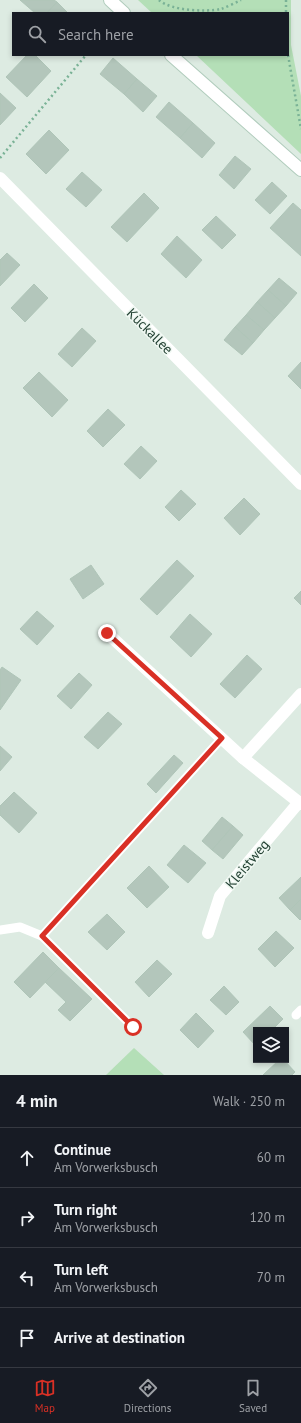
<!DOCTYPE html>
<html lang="en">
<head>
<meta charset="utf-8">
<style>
  :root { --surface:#171b24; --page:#20242c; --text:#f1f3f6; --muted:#9ea1a6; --line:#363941; --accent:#d93025 }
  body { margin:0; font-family:"PT Sans",sans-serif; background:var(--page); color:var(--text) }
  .controls { position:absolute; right:12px; bottom:12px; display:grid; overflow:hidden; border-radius:0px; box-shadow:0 2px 6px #0003 }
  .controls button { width:36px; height:36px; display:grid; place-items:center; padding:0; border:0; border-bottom:1px solid var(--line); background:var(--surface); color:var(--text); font:20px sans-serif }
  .stop { position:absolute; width:12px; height:12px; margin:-9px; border:3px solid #d93025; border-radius:50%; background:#fff }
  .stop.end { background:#d93025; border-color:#fff; box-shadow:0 1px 4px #0008 }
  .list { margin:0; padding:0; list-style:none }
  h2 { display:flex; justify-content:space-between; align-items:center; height:52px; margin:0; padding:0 16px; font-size:17px }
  h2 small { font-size:13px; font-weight:400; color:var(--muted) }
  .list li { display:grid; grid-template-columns:26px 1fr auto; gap:12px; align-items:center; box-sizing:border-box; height:60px; padding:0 16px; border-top:1px solid var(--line) }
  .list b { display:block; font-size:15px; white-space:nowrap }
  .list p { margin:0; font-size:13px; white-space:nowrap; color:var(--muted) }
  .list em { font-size:13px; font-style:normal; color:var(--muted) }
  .icon { flex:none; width:22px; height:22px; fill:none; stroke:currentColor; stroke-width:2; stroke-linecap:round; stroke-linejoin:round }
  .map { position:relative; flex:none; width:301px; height:1075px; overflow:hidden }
  .search { position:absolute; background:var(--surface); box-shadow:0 2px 6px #0003; left:12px; right:12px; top:12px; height:44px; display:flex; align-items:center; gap:10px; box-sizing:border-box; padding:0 14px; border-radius:0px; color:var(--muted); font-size:15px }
  .sheet { height:292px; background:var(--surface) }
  nav { display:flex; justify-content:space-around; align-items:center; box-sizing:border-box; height:56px; border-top:1px solid var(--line); background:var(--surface); font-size:11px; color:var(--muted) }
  nav a { display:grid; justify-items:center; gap:2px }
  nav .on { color:var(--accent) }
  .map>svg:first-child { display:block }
</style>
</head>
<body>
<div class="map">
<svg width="301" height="1075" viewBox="0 0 301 1075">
  <rect width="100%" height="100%" fill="#ddebe2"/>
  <!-- green -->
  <g fill="#b4dfb7">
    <polygon points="138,0 291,0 291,45 301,96 301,154 196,55 288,55 288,13 152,13"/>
    <polygon points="134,1048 164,1075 106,1075"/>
  </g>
  <!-- building -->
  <g fill="#b3c6bb" stroke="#afc5b8">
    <polygon points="20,0 54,0 57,2 47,13 35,13"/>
    <polygon points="57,2 68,13 47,13"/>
    <polygon points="27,55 35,55 51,71 27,97 6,77"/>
    <polygon points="113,58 137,79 124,94 100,74"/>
    <polygon points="137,79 157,96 143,112 124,94"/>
    <polygon points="0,93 16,108 0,125"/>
    <polygon points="169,102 193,123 180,138 156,117"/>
    <polygon points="193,123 215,143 202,158 180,138"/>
    <polygon points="49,130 69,150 46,174 26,154"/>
    <polygon points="235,156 251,169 234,189 219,175"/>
    <polygon points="82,172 102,190 86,207 66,189"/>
    <polygon points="272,182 287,196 270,214 255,200"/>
    <polygon points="144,193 159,208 127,242 111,227"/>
    <polygon points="293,203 301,210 301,256 270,228"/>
    <polygon points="216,216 236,235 222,249 202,230"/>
    <polygon points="177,236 202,260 186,278 161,254"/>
    <polygon points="7,253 20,265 0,286 0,260"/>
    <polygon points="279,278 297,293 286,306 268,290"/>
    <polygon points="34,284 48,298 25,322 11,308"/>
    <polygon points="268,290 286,306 275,318 257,302"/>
    <polygon points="257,302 275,318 264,330 246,315"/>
    <polygon points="246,315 264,330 253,343 235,327"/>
    <polygon points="235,327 253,343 242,355 224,340"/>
    <polygon points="82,328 96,341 72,367 58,354"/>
    <polygon points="301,362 301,389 288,376"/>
    <polygon points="39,372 68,400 52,417 23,388"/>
    <polygon points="108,409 125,425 103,447 87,431"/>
    <polygon points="141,446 157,461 140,479 124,464"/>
    <polygon points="181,490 196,504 179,521 165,507"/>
    <polygon points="244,498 260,514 240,535 224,518"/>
    <polygon points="177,560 194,576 157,615 140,599"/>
    <polygon points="91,565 104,584 83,599 70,579"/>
    <polygon points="301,591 301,605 294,598"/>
    <polygon points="37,611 54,626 37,645 20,629"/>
    <polygon points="190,614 212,634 191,657 170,637"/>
    <polygon points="247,655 262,669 235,698 220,684"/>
    <polygon points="2,667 21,680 0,710 0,670"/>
    <polygon points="79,673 92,685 71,709 57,696"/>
    <polygon points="108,712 122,724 98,749 84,737"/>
    <polygon points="0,746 12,757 0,771"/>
    <polygon points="174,755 183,763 156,793 147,784"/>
    <polygon points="14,792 37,813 19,833 0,815 0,806"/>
    <polygon points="222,817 233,826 212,850 202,841"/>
    <polygon points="233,826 243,835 223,859 212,850"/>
    <polygon points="184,845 206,863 188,883 167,865"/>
    <polygon points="149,866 169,887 147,908 127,888"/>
    <polygon points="301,877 301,899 290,910 279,898"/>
    <polygon points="301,899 301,919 300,920 290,910"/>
    <polygon points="107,914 125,932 107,950 88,932"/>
    <polygon points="276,931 294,948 275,967 258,949"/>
    <polygon points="43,952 59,968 30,998 14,982"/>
    <polygon points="157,960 172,974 149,997 135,982"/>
    <polygon points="59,968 92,999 70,1021 58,1010 66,1002 45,982"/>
    <polygon points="224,986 239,1002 226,1015 210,1000"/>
    <polygon points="270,1006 283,1019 272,1030 256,1030 256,1046 243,1032"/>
    <polygon points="196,1013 214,1031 198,1048 180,1030"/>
    <polygon points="279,1060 284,1060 295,1072 292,1075 263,1075"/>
  </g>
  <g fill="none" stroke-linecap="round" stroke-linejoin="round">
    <!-- secondary casing -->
    <g stroke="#b0ccbc" stroke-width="14">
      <g id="secondary">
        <polyline points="110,0 124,13"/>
        <polyline points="171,55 301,170"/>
      </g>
    </g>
    <!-- path -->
    <g stroke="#7ab296" stroke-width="2.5" stroke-dasharray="2 3" stroke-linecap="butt">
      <path d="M159 0C171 11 206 12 221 9 227 7 235 3 241 0"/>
      <polyline points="286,0 286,13"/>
      <polyline points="288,55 301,129"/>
      <polyline points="0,158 86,55"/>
    </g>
    <!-- service -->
    <g stroke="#fff" stroke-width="9">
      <polyline points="0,930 20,927 42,936 222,738"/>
      <polyline points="42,936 133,1027"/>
      <polyline points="296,1015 301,1010"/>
    </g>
    <!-- minor -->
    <g stroke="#fff" stroke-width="12">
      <polyline points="0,178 301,484"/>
      <polyline points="107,633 243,758 301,804"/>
      <polyline points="243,758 301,694"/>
      <polyline points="208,933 220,896 299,802"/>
    </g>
    <!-- secondary -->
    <use href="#secondary" stroke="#fff" stroke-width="12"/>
  </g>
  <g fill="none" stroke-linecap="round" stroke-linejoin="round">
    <!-- route -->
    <polyline stroke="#d93025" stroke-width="5" points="107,633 222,738 42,936 133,1027"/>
  </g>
  <g text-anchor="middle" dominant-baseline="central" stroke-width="3" stroke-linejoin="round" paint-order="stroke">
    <!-- street labels -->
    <g font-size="14" fill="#1d3c2e" stroke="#eef7f1">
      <text transform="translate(150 331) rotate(45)">Kückallee</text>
      <text transform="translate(247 864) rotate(-50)">Kleistweg</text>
    </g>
  </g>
</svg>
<div class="controls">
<button><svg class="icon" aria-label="layers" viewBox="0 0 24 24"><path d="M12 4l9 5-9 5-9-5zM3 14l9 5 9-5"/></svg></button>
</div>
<div class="stop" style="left:133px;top:1027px"></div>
<div class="stop end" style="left:107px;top:633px"></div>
<div class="search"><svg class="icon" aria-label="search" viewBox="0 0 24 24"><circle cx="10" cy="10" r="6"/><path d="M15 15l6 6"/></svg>Search here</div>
</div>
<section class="sheet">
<h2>4 min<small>Walk · 250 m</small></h2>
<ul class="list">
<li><svg class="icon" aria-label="ahead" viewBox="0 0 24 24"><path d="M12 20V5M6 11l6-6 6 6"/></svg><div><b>Continue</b><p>Am Vorwerksbusch</p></div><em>60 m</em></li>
<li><svg class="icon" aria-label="right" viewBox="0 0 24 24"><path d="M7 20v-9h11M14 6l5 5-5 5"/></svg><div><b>Turn right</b><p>Am Vorwerksbusch</p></div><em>120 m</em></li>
<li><svg class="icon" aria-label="left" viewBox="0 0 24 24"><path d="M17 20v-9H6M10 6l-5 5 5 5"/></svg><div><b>Turn left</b><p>Am Vorwerksbusch</p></div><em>70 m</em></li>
<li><svg class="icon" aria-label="arrive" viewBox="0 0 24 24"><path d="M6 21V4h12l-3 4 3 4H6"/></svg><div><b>Arrive at destination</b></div></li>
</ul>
</section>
<nav>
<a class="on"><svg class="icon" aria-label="map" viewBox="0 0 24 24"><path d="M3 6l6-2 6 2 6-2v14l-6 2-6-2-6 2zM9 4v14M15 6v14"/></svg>Map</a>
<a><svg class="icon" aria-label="directions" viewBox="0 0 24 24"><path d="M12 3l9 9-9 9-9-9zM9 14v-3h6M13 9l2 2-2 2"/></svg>Directions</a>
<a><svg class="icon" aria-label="saved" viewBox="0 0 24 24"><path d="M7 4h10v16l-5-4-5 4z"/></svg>Saved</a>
</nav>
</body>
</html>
